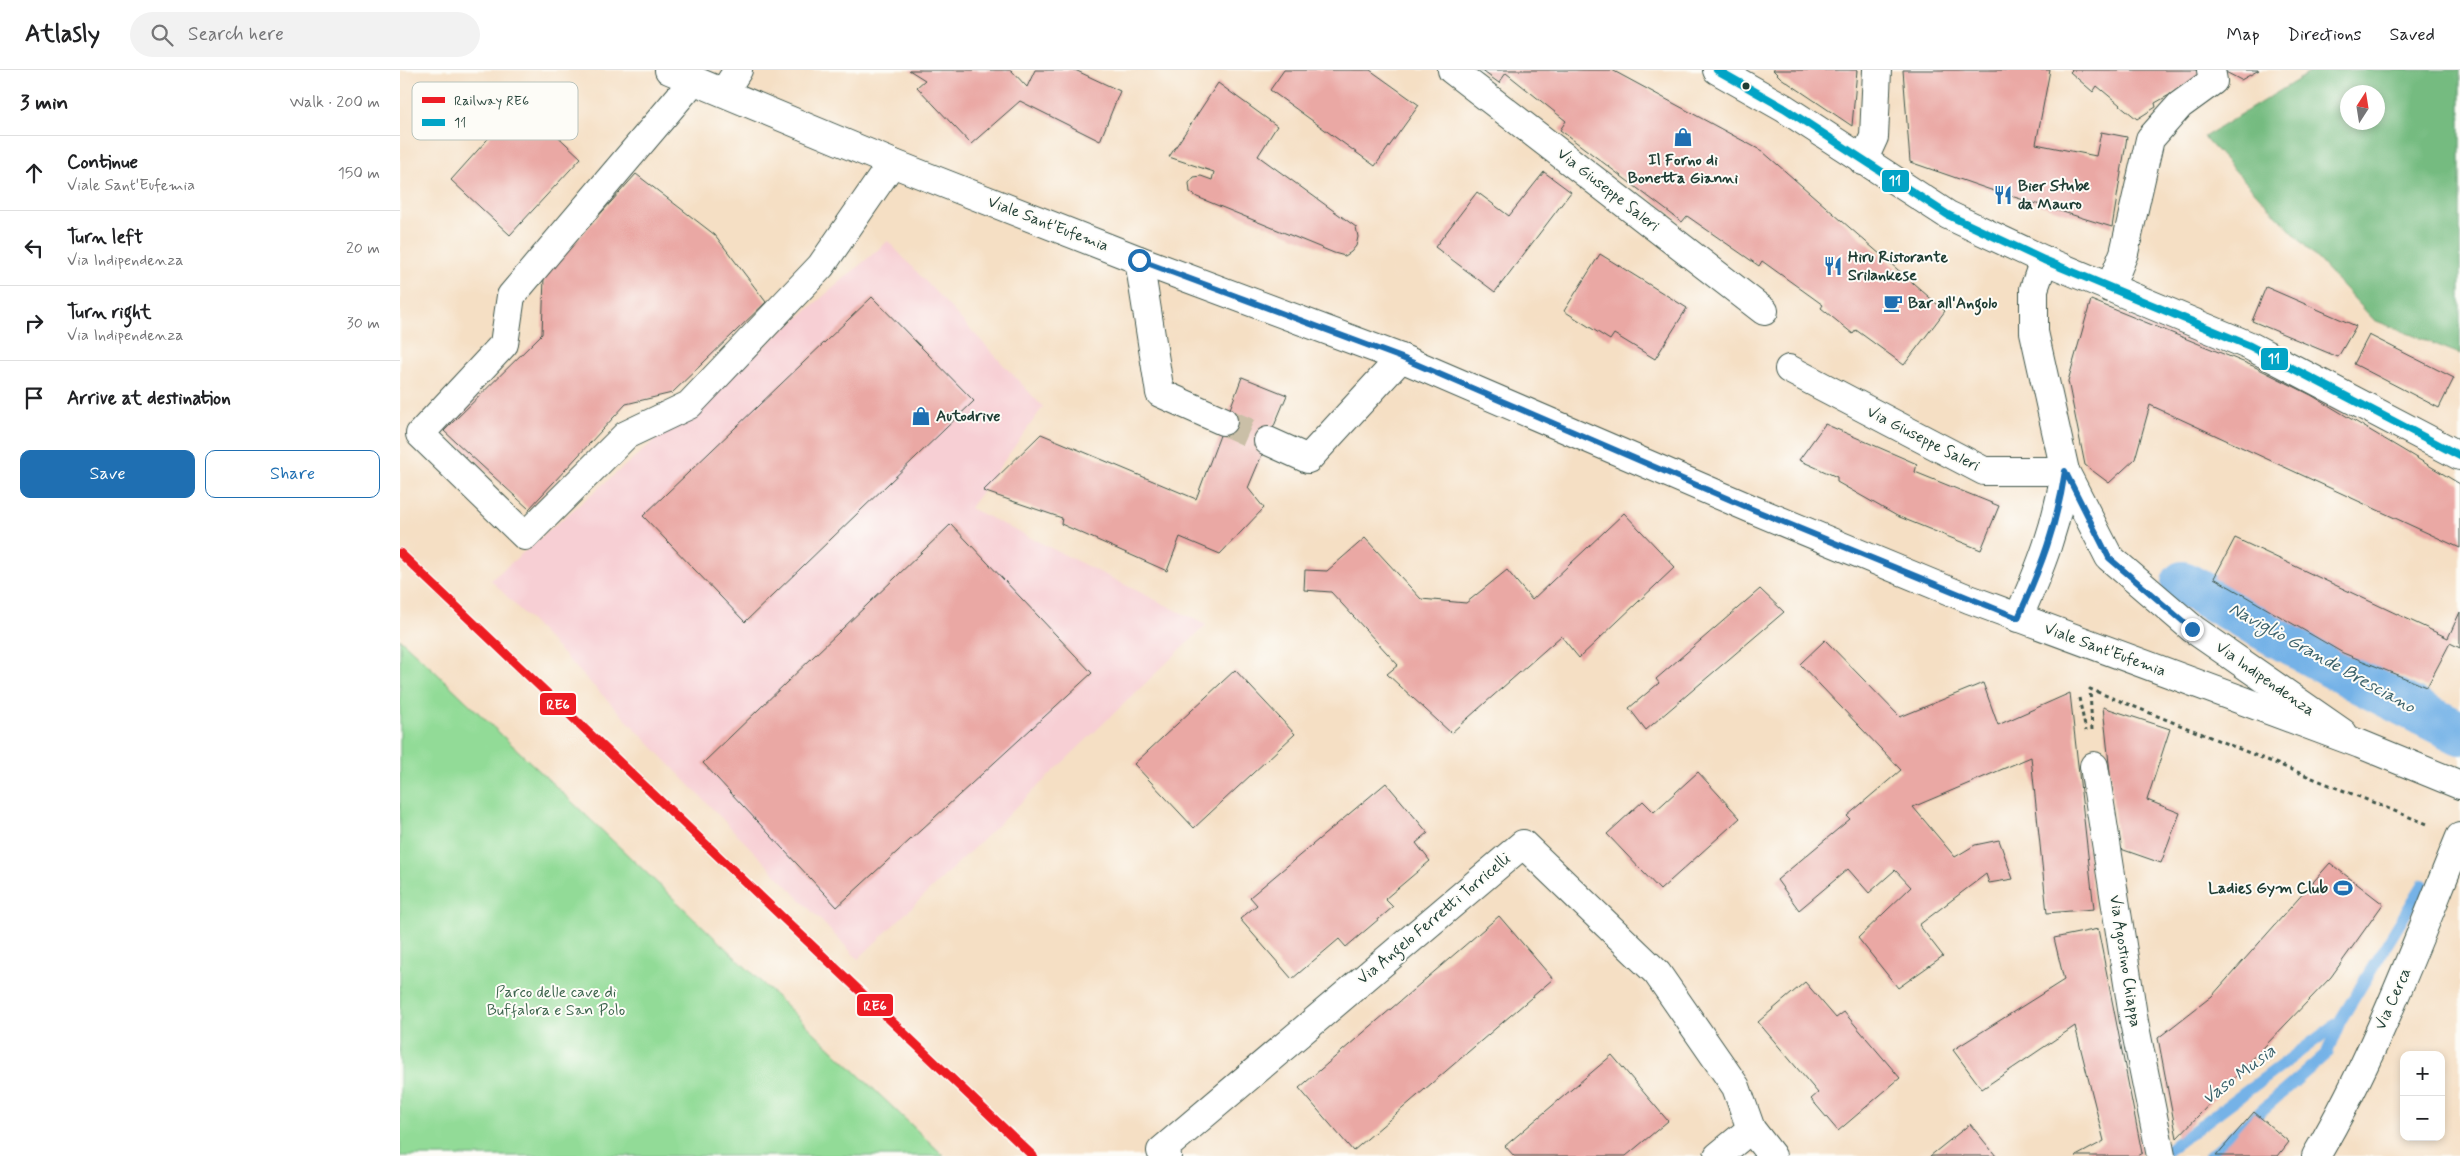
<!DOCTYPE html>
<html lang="en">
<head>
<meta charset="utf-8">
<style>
  :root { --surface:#fff; --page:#f2f2f2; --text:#202124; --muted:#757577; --line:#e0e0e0; --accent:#1f6fb2 }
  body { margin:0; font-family:Mynerve,sans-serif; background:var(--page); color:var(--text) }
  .controls { position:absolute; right:15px; bottom:15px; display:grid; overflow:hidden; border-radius:10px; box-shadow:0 2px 8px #0003 }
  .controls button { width:45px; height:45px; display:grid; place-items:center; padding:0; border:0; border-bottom:1px solid var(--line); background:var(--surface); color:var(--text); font:25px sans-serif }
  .compass { position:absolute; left:1940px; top:15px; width:45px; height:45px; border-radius:50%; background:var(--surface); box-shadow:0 2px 8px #0003; rotate:12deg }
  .stop { position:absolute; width:15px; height:15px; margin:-11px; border:4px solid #1f6fb2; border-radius:50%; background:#fff }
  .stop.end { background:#1f6fb2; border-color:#fff; box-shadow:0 1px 5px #0008 }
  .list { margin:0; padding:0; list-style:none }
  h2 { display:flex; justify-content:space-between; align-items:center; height:65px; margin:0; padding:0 20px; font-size:21px }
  h2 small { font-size:16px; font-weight:400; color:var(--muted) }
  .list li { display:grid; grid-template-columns:32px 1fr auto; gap:15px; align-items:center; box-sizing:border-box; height:75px; padding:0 20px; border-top:1px solid var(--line) }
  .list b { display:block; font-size:19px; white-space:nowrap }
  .list p { margin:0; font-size:16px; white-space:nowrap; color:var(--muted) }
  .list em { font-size:16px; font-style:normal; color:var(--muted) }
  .actions { display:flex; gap:10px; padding:15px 20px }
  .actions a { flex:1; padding:11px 0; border:1px solid var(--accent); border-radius:10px; text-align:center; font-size:18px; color:var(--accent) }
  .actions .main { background:var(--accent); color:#fff }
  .icon { flex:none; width:28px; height:28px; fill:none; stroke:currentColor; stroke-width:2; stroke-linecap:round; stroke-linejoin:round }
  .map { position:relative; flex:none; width:2060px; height:1086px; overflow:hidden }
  header { display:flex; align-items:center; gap:30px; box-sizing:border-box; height:70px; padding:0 25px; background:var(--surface); border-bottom:1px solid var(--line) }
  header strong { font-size:24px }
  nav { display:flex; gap:28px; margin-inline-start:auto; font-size:18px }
  .search { width:350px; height:45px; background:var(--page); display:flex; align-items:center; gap:12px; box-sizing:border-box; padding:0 18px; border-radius:28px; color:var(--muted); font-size:19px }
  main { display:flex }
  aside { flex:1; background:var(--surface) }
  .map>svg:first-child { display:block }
</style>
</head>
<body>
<header>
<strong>Atlasly</strong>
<div class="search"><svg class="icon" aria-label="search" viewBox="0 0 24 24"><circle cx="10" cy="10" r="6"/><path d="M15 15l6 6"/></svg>Search here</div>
<nav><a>Map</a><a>Directions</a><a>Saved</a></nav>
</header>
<main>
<aside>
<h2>3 min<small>Walk · 200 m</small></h2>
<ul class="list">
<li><svg class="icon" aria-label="ahead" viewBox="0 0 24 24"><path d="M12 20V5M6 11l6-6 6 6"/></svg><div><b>Continue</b><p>Viale Sant'Eufemia</p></div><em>150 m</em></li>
<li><svg class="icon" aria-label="left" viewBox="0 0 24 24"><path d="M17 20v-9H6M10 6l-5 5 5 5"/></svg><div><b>Turn left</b><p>Via Indipendenza</p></div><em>20 m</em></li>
<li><svg class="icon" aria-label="right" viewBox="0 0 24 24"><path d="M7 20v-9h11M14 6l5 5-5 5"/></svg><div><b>Turn right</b><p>Via Indipendenza</p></div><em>30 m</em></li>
<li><svg class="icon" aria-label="arrive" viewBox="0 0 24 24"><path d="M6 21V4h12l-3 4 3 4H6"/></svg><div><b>Arrive at destination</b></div></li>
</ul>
<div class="actions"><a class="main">Save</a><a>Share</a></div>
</aside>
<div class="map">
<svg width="2060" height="1086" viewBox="0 0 2060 1086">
  <rect width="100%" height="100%" fill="#fdfcf7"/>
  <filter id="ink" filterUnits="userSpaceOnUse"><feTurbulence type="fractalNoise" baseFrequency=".02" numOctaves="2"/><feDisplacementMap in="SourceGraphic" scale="10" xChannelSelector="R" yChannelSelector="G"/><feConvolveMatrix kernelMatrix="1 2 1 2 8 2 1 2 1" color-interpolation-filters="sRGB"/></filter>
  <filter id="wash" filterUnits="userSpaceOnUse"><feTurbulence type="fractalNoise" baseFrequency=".0096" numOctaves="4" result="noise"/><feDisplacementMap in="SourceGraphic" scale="20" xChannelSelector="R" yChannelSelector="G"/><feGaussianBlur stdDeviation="1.12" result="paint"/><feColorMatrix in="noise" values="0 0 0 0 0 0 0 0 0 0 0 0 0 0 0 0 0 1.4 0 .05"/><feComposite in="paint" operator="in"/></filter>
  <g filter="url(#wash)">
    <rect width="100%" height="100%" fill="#f5dfc4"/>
    <!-- built -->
    <polygon fill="#f7cfd4" points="488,171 643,337 570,438 806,555 458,889 91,510"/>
    <!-- green -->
    <polygon fill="#92db97" stroke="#588c66" points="0,569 25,592 544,1086 0,1086"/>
    <!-- forest -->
    <path fill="#75bb80" stroke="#4a7c5a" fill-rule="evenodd" d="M1914 0H2060V284L1974 250 1804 67ZM1948 22H1978V52H1948Z"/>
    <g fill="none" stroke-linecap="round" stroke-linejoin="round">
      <!-- stream -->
      <g stroke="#74b2e7" stroke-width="12">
        <polyline points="1760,1086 1938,953"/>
        <polyline points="1810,1086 1927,983 1940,951 2023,815"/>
      </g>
      <!-- canal -->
      <polyline stroke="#74b2e7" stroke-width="44" points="1783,513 1962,613 2060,663"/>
    </g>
    <g id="blocks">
      <!-- building -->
      <g fill="#eaa8a4">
        <polygon points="509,0 611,0 627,17 635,0 675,0 720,21 700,71 620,31 571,74 517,17 525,10"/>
        <polygon points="884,0 970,0 1019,35 975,96 870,20"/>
        <polygon points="1081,0 1212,0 1362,81 1545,241 1504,295 1456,260 1453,264 1421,238 1423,235 1362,191 1359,196 1287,146 1282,152 1160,60 1166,51 1106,3 1099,13"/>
        <polygon points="1373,0 1457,0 1452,56 1381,8"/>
        <polygon points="1503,0 1650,0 1636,74 1696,86 1701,62 1727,67 1712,157 1588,119 1510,92"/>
        <polygon points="1672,0 1802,0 1805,5 1755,33 1756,37 1737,49 1697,16 1693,22 1670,2"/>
        <polygon points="1822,0 1859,0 1841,10"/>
        <polygon points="818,13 877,56 858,86 956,157 958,167 956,176 951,182 945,186 934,183 797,127 790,122 789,113 794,107 801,106 812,110 814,102 769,87"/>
        <polygon points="121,32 181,88 110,165 51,110"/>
        <polygon points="1144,102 1171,122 1095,222 1035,177 1077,122 1109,146"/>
        <polygon points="236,104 315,165 366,232 272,323 226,334 129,439 44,361 142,264 144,207"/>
        <polygon points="1200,184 1287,238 1255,289 1214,264 1210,270 1164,241"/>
        <polygon points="1866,217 1956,256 1938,287 1852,251"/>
        <polygon points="472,227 574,331 345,552 243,446"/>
        <polygon points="1691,230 1853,296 1911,325 2060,414 2060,478 1750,335 1735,389 1709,413 1685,395 1668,311"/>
        <polygon points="1969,265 2054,308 2039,338 1954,294"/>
        <polygon points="842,307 887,325 848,418 864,438 820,484 780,467 767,501 661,454 662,448 583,421 641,364 796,429"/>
        <polygon points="1425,354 1517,394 1515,402 1599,436 1581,480 1497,446 1437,412 1437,407 1399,390"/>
        <polygon points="1224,443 1275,497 1179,588 1161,566 1051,663 987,604 998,595 931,522 904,520 905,500 927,501 965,468 1021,529 1066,533 1107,500 1132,530"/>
        <polygon points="551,454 692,603 437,837 303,693"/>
        <polygon points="1835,468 2048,568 2060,542 2060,578 2050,573 2027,617 1943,583 1814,508"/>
        <polygon points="1360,519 1384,542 1246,660 1229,638 1259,613 1256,609"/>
        <polygon points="1425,570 1500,647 1583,613 1598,655 1670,623 1694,839 1647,843 1631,687 1513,737 1555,787 1575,775 1599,770 1613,809 1589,813 1586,804 1519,855 1543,886 1498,918 1458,868 1511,817 1495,800 1469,823 1448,799 1399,840 1377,810 1450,749 1447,746 1501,700 1400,594"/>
        <polygon points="835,600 895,664 794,758 734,694"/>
        <polygon points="1703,637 1770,659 1747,730 1780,743 1761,793 1718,778"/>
        <polygon points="1298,702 1340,748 1260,820 1207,764 1243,731 1254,742"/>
        <polygon points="986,713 1028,763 1016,773 1030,791 985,829 993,837 946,877 939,869 892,909 840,849 857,835 850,827"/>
        <polygon points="1930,793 1983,834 1931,907 1777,1068 1758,968 1812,926"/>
        <polygon points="1099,846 1153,909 953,1081 899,1018"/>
        <polygon points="1698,859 1742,1083 1737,1086 1676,1086 1704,1071 1675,956 1582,1019 1553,980 1664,910 1654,868"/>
        <polygon points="1405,912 1436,948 1444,942 1500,1008 1438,1061 1411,1029 1418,1023 1358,952"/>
        <polygon points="1212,985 1268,1051 1226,1086 1114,1086 1105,1076"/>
        <polygon points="1854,1042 1889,1072 1878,1086 1816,1086"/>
        <polygon points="1570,1054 1596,1086 1530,1086"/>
      </g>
    </g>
  </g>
  <g filter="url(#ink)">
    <use href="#blocks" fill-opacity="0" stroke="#3f554a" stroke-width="1"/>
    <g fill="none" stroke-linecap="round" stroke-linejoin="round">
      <!-- minor-tunnel -->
      <polyline stroke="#cabfa7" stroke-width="28" stroke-dasharray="28 14" stroke-linecap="butt" points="823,351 868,371"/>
      <!-- minor casing -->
      <g stroke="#3f554a" stroke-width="30">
        <g id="minor">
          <polyline points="1052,0 1364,241"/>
          <polyline points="1317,0 1384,38 1548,145 1644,190 1850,276 2060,386"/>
          <polyline points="294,10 111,226 104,274 20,364 125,466 226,365 289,335 421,196 492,93"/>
          <polyline points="324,22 338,0"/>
          <polyline points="1463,91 1474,67 1477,0"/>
          <polyline points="739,190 760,323 823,351"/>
          <polyline points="1644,190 1634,219 1634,262 1665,401 1709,487 1793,559 1943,663"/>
          <polyline points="1710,218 1724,183 1750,69 1780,35 1813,11 1811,0"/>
          <polyline points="1389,299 1584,401 1665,401"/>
          <polyline points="868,371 908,389 1001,288"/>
          <path d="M1618 548C1641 497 1657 456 1665 401"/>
          <polyline points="1694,696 1734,952 1761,1086"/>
          <polyline points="767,1086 761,1081 1123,774 1257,903 1336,1017 1351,1059 1372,1086"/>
          <polyline points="1318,1086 1351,1059"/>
          <path d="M1916 1086C1975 986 2016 874 2060 767"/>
        </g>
      </g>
      <!-- major casing -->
      <g stroke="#3f554a" stroke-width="30">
        <polyline id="major" points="269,0 492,93 739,190 1001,288 1354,440 1569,529 1960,674 2060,715"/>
      </g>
      <!-- path -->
      <g stroke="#3f554a" stroke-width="3" stroke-dasharray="4 4" stroke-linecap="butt">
        <polyline points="1679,628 1686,661"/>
        <polyline points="1692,660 1690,619 2027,754"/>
      </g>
      <!-- minor -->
      <use href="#minor" stroke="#fff" stroke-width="28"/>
      <!-- major -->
      <use href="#major" stroke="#fff" stroke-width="28"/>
      <!-- bus-1 casing -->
      <g stroke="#fdfcf7" stroke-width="11">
        <polyline id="bus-1" points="1317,0 1384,38 1548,145 1644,190 1850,276 2060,386"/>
      </g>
      <!-- bus-1 -->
      <use href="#bus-1" stroke="#02a4c6" stroke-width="8"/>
      <!-- rail-1 casing -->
      <g stroke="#fdfcf7" stroke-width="12">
        <polyline id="rail-1" points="0,483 633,1086"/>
      </g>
      <!-- rail-1 -->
      <use href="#rail-1" stroke="#ed1c24" stroke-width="9"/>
    </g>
  </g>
  <g fill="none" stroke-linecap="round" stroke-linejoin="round" filter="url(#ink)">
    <!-- route -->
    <path stroke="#1f6fb2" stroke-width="6" d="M739 190 1002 288 1354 440 1618 548C1641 497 1657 456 1665 401L1709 488 1792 559"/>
  </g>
  <!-- icons -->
  <defs>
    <g id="shop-bare" transform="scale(1.5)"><path d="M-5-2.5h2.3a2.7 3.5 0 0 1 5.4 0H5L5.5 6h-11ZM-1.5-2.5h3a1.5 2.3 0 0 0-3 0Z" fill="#1f6fb2" stroke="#fdfcf7" stroke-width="2.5" paint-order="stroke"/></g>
    <g id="restaurant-bare" transform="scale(1.5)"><path d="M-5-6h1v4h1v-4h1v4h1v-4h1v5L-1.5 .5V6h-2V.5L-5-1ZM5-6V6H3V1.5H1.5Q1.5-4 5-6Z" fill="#1f6fb2" stroke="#fdfcf7" stroke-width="2.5" paint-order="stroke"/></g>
    <g id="cafe-bare" transform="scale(1.5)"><path d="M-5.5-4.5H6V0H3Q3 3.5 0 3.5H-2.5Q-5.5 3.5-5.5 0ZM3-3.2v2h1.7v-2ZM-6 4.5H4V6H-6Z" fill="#1f6fb2" stroke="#fdfcf7" stroke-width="2.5" paint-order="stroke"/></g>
    <g id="stadium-bare" transform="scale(1.5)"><path d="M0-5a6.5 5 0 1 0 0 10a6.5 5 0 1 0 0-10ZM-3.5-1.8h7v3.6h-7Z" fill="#1f6fb2" stroke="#fdfcf7" stroke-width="2.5" paint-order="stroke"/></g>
  </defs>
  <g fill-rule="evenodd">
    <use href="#shop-bare" x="1283" y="67"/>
    <use href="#restaurant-bare" x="1603" y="125"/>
    <use href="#restaurant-bare" x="1433" y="196"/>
    <use href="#cafe-bare" x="1493" y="233"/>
    <use href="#shop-bare" x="521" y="346"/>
    <use href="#stadium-bare" x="1943" y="818"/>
  </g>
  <!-- markers -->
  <circle fill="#1f3d34" stroke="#fdfcf7" stroke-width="2" cx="1346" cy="16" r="4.5"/>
  <g text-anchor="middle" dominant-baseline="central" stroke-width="4" stroke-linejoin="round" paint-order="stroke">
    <!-- poi labels -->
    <g font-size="16" font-weight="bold" fill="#1f3d34" stroke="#fdfcf7" text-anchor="start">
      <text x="1283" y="90" text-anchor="middle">Il Forno di<tspan x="1283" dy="18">Bonetta Gianni</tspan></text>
      <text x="1618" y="116">Bier Stube<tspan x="1618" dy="18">da Mauro</tspan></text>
      <text x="1448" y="187">Hiru Ristorante<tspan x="1448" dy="18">Srilankese</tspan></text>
      <text x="1508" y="233">Bar all'Angolo</text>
      <text x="536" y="346">Autodrive</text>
      <text x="1928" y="818" text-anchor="end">Ladies Gym Club</text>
    </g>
    <!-- street labels -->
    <g font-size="16" fill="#1f3d34" stroke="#fdfcf7">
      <text transform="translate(1208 120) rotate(38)">Via Giuseppe Saleri</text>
      <text transform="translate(648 154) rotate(21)">Viale Sant'Eufemia</text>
      <text transform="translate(1523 369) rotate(27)">Via Giuseppe Saleri</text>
      <text transform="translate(1705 580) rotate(20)">Viale Sant'Eufemia</text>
      <text transform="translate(1865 609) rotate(35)">Via Indipendenza</text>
      <text transform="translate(1034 849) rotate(-40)">Via Angelo Ferretti Torricelli</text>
      <text transform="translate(1725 891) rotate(81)">Via Agostino Chiappa</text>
      <text transform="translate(1993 929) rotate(-66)">Via Cerca</text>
    </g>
    <!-- park labels -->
    <g font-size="16" fill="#3c644d" stroke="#fdfcf7">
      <text x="156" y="922">Parco delle cave di<tspan x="156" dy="18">Buffalora e San Polo</tspan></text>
    </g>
    <!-- water labels -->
    <g font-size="18" font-style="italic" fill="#39606a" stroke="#fdfcf7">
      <text transform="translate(1922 588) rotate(29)">Naviglio Grande Bresciano</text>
      <text transform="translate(1839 1005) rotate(-37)">Vaso Musia</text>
    </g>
  </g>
  <!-- legend -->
  <rect x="12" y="12" width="166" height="58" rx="8" fill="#fdfcf7" stroke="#bac3bc" stroke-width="1"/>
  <rect x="22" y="27" width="23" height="6" fill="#ed1c24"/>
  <rect x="22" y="49" width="23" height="7" fill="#02a4c6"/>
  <g font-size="14" fill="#1f3d34">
    <text x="54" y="35">Railway RE6</text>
    <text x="54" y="57">11</text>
  </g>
  <g stroke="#fdfcf7" stroke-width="2">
    <rect x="1481" y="99" width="29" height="24" rx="5" fill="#02a4c6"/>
    <rect x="1860" y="277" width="29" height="24" rx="5" fill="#02a4c6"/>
    <rect x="139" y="622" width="38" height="24" rx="5" fill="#ed1c24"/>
    <rect x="456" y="923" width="38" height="24" rx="5" fill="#ed1c24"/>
  </g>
  <g font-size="14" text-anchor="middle" font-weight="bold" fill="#fff">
    <text x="1495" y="115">11</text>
    <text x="1874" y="293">11</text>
    <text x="158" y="639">RE6</text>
    <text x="475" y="940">RE6</text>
  </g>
</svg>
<div class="controls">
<button>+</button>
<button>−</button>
</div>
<svg class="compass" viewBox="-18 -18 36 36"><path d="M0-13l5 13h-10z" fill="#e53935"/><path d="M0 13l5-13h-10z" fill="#757577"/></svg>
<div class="stop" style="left:739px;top:190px"></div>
<div class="stop end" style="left:1792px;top:559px"></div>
</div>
</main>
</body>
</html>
